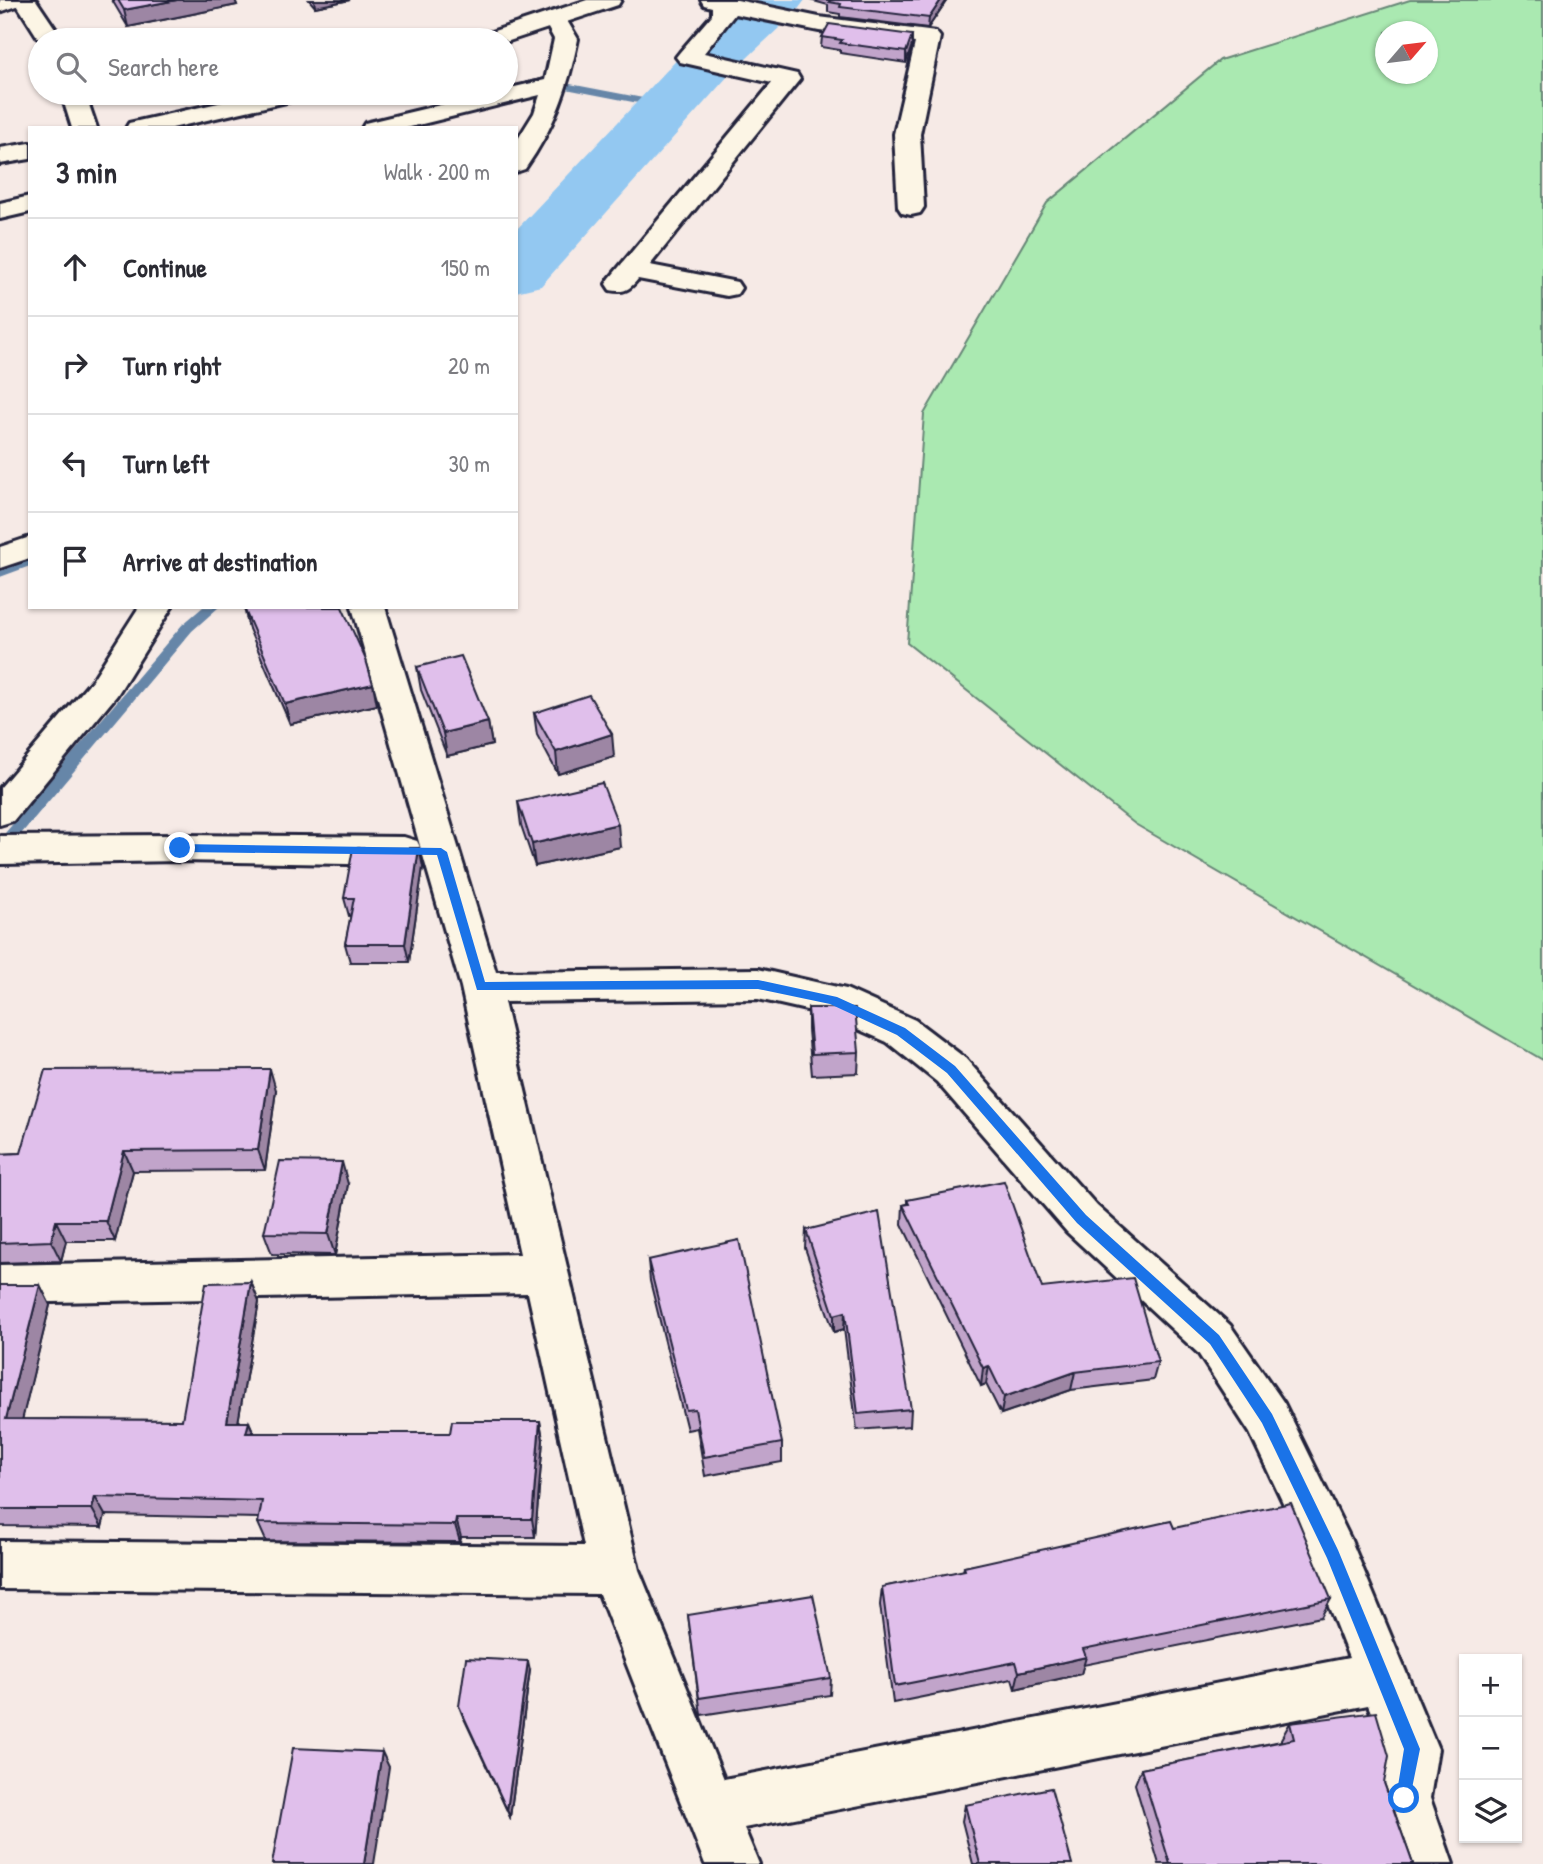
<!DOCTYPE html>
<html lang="en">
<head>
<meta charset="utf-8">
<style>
  :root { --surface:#fff; --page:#f2f2f3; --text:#2b2b33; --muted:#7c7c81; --line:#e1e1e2 }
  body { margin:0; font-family:"Patrick Hand",sans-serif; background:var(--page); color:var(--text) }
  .controls { position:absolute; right:21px; bottom:21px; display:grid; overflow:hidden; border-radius:0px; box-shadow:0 2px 5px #0004 }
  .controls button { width:63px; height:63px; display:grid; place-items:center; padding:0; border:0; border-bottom:2px solid var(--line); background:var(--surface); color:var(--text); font:35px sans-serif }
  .compass { position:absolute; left:1375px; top:21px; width:63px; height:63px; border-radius:50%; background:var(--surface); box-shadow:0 2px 5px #0004; rotate:62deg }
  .stop { position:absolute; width:21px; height:21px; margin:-16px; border:5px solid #1a73e8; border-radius:50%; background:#fff }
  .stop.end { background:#1a73e8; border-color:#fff; box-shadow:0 2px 7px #0008 }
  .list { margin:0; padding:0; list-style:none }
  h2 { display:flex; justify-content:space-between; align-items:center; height:91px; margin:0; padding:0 28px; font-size:30px }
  h2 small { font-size:23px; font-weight:400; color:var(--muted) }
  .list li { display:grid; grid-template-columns:46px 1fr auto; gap:21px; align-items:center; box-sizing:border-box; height:98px; padding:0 28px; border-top:2px solid var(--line) }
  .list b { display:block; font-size:26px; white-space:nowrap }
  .list em { font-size:23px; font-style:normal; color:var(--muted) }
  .icon { flex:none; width:38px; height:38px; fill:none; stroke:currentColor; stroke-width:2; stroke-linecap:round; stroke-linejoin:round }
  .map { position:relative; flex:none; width:1543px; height:1864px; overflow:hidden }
  .search { position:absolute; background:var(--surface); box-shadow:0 2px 5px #0004; left:28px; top:28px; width:490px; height:77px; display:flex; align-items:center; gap:18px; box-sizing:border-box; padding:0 24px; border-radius:38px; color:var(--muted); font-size:26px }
  .panel { position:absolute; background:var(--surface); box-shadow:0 2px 5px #0004; left:28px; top:126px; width:490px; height:483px; border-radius:0px }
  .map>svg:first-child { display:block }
</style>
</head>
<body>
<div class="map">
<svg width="1543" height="1864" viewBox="0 0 1543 1864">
  <rect width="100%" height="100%" fill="#f6eae6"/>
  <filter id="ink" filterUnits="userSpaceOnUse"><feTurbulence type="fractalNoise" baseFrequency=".0143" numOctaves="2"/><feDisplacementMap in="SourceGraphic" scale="14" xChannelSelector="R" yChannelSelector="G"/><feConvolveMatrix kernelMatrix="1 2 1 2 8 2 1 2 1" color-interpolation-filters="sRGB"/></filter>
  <g filter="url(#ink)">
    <!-- green -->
    <path fill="#aae9b1" stroke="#668676" stroke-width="2" fill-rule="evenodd" d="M1410 0H1543V1060L1135 824 907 643 924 414 1047 203 1220 60ZM1386 32H1428V74H1386Z"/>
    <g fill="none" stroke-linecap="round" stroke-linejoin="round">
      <!-- stream -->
      <g fill="#6686a8" fill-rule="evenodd">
        <polygon points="570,84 669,103 674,106 669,109 566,89 566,85"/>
        <polygon points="30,557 30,566 0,577 0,568"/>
        <polygon points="203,607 219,607 192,631 5,853 0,855 0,839 182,625"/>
      </g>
      <!-- river -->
      <polygon fill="#93c8f1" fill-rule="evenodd" points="742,0 805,0 796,12 729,75 541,286 516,292 516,230 687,49"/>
      <!-- street casing -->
      <g stroke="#22223b" stroke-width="6">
        <g id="street">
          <polygon points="14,0 36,0 63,40 40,41"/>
          <path d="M701 0H737L819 17 936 32 940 37 920 134 924 207 920 213 911 215 902 213 898 207 894 134 915 43 819 31 735 14 704 53 797 74 800 79 650 265 737 282 741 288 737 294 727 296 638 279C629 290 624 293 610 290L606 284 610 278 772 83 680 62 676 57 680 52 712 15V7L704 5Z"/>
          <path d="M555 12 563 14 578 39C568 89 554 128 525 169L516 172V142L534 113 540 95 406 128H362L365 123 490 93H506V89L545 80 554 39 543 19 547 14Z"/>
          <polygon points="61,93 85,93 97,128 72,128"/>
          <polygon points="30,196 30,212 0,219 0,203"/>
          <polygon points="30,537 30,558 0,568 0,547"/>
          <polygon points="139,607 172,607 117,695 13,821 0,825 0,788 93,679"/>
          <path d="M352 607H385L496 972 758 969 846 989 915 1020 965 1058 1097 1206 1230 1325 1284 1403 1350 1538 1438 1749 1430 1798 1453 1864H1399L1376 1798 1386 1749 1368 1705 744 1828 759 1864H705L599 1594 0 1589V1541L584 1546 528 1293 0 1303V1265L520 1254 461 987 422 852 417 861 404 865 180 861 0 864V836L180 835 404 837 417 841 421 849ZM758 999 824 1014 887 1042 937 1082 1067 1232 1198 1353 1250 1433 1312 1564 1349 1658 724 1779 639 1570 504 1002Z"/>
        </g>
      </g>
      <!-- secondary casing -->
      <g stroke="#22223b" stroke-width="6">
        <g id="secondary">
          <polygon points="0,0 23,0 20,5 0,12"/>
          <polygon points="587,0 621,0 618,5 506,42 506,40 478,40 482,35"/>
          <polygon points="263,93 307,93 304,98 172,128 126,128 129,123"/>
          <polygon points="30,143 30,159 0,164 0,148"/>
        </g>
      </g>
      <!-- street -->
      <use href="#street" fill="#fcf5e5" fill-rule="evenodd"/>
      <!-- secondary -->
      <use href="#secondary" fill="#fcf5e5" fill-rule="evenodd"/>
    </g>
    <!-- wall -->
    <g fill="#c1a4ca" stroke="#22223b" stroke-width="2">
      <polygon points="112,0 235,0 237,5 128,27"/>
      <polygon points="309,0 350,0 315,7"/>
      <polygon points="810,0 947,0 928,28 840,17 840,14 828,12 828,5"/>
      <polygon points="912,35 912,45 906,63 840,53 840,50 821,47 822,37"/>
      <polygon points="244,608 373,684 377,705 290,724 249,629"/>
      <polygon points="417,667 488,722 492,745 447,756 421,690"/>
      <polygon points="534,713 614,757 558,774 537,735"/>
      <polygon points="518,802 620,847 535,866 521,825"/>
      <polygon points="419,848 423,867 409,962 350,962 345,944 351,916 349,916 344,898"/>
      <polygon points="808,1008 859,1052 858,1073 812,1075 808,1030"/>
      <polygon points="276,1090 265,1170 133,1171 115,1241 66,1241 61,1261 0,1263 0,1154 21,1153"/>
      <polygon points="348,1184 335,1255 272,1254 264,1233"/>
      <polygon points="907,1200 1042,1288 1158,1362 1153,1380 1071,1390 1001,1414 986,1384 981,1386 902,1224 903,1205 907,1204"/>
      <polygon points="806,1230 911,1409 910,1426 857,1430 844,1329 834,1332 805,1248"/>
      <polygon points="648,1260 782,1443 782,1462 705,1476 697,1428 687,1430 650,1281"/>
      <polygon points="251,1282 259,1302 238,1422 249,1422 254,1433 450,1433 540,1421 543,1440 535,1537 461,1537 460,1542 266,1541 258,1523 259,1518 105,1515 102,1527 0,1526 0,1285 40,1285 50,1305 22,1419 182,1420"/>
      <polygon points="1174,1528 1331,1599 1321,1617 1083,1665 1081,1674 1015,1689 1012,1679 893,1703 880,1605 882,1587 963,1571 964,1567"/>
      <polygon points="688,1615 831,1678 830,1695 701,1715"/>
      <polygon points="530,1670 510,1817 462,1714 459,1706"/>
      <polygon points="1290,1723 1384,1783 1413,1864 1159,1864 1135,1784 1141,1769 1281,1741 1281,1739"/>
      <polygon points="965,1805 1072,1864 973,1864 962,1821"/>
    </g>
    <!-- shaded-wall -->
    <g fill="#9d86a4" stroke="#22223b" stroke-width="2">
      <polygon points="177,0 235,0 237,5 128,27 124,10"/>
      <polygon points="314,0 350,0 315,7"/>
      <polygon points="941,0 947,0 928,28 929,18"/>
      <polygon points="912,35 912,45 906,63 906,52"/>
      <polygon points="373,684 377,705 290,724 285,704"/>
      <polygon points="488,722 492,745 447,756 443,733"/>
      <polygon points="612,734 614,757 558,774 556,752"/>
      <polygon points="618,824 620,847 535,866 532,844"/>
      <polygon points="419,848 423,867 409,962 405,944"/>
      <polygon points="270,1069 276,1090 265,1170 258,1150"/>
      <polygon points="124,1151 133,1171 115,1241 106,1221"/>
      <polygon points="342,1162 348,1184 335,1255 328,1234"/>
      <polygon points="56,1221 66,1241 61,1261 51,1241"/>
      <polygon points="251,1282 259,1302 235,1440 227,1422"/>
      <polygon points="40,1285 50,1305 18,1437 6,1419"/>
      <polygon points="845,1312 844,1329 834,1332 834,1315"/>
      <polygon points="989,1366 986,1384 981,1386 983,1368"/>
      <polygon points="1075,1372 1071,1390 1001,1414 1004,1397"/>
      <polygon points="540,1421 543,1440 535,1537 532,1519"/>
      <polygon points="249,1422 257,1441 246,1433"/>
      <polygon points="95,1497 105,1515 102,1527 92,1509"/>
      <polygon points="456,1519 461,1537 460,1542 455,1525"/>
      <polygon points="1086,1657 1081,1674 1015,1689 1019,1672"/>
      <polygon points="528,1661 530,1670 510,1817 507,1810"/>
      <polygon points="382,1752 389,1767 374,1864 364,1864"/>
    </g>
    <!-- building -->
    <g fill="#e0bfeb" stroke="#22223b" stroke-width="2">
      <polygon points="118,0 177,0 124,10"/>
      <polygon points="830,0 941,0 929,18 840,7 841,4 829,2"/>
      <polygon points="829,24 912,35 906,52 840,43 842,40 822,37"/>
      <polygon points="248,607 342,607 366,660 373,684 285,704 244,608"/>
      <polygon points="461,656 488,722 443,733 417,667"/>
      <polygon points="589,695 612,734 556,752 534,713"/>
      <polygon points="602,783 618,824 532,844 518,802"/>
      <polygon points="353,848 419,848 405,944 345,944 354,898 344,898"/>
      <polygon points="808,1008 855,1008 859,1052 812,1054"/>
      <polygon points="270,1069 258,1150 124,1151 106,1221 56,1221 51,1241 0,1243 0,1154 21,1153 45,1070"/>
      <polygon points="280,1161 342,1162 328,1234 264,1233"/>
      <polygon points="1004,1181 1042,1288 1133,1278 1158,1362 1075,1372 1004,1397 989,1366 983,1368 903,1205 909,1204 907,1200"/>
      <polygon points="879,1212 911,1409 858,1414 845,1312 834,1315 806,1230"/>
      <polygon points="739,1240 782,1443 704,1457 695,1409 686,1410 648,1260"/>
      <polygon points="251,1282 227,1422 249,1422 246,1433 450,1433 452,1421 540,1421 532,1519 456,1519 455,1525 258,1523 262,1501 95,1497 92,1509 0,1509 0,1285 40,1285 6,1419 182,1420 206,1283"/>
      <polygon points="1291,1503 1331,1599 1083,1649 1086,1657 1019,1672 1016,1662 895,1686 882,1587 965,1570 964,1567 1171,1521 1174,1528"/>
      <polygon points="813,1595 831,1678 699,1698 688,1615"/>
      <polygon points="466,1658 528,1661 507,1810 459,1706"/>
      <polygon points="1376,1712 1389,1756 1384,1783 1413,1864 1170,1864 1141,1769 1294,1739 1290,1723"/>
      <polygon points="293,1748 382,1752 364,1864 272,1864"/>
      <polygon points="1051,1788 1072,1864 980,1864 965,1805"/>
    </g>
  </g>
  <!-- route -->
  <polygon fill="#1a73e8" points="180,844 441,848 447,852 485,982 758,980 837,997 905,1028 955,1066 1086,1215 1219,1335 1272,1414 1338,1550 1420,1749 1409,1803 1404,1806 1398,1803 1396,1798 1404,1749 1327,1558 1262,1423 1210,1344 1077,1223 947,1073 897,1035 830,1004 758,989 477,990 437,855 180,852 175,848"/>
</svg>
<div class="controls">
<button>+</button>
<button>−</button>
<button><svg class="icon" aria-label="layers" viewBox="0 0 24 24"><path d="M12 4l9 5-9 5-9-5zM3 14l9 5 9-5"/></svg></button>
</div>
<svg class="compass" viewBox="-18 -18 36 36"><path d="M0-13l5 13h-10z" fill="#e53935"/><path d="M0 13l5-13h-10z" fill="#7c7c81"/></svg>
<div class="stop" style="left:1404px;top:1798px"></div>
<div class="stop end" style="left:180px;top:848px"></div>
<div class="search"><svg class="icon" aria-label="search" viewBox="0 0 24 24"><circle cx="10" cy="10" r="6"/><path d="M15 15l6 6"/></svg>Search here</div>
<section class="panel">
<h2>3 min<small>Walk · 200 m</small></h2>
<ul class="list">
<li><svg class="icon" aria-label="ahead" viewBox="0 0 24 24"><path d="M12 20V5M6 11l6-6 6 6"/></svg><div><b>Continue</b></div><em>150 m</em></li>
<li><svg class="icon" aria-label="right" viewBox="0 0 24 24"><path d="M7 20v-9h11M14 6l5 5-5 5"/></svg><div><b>Turn right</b></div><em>20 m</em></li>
<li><svg class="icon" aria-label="left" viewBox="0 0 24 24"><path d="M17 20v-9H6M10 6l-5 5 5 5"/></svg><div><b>Turn left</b></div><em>30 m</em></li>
<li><svg class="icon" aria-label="arrive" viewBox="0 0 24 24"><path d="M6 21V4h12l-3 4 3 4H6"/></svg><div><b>Arrive at destination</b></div></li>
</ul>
</section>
</div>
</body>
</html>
